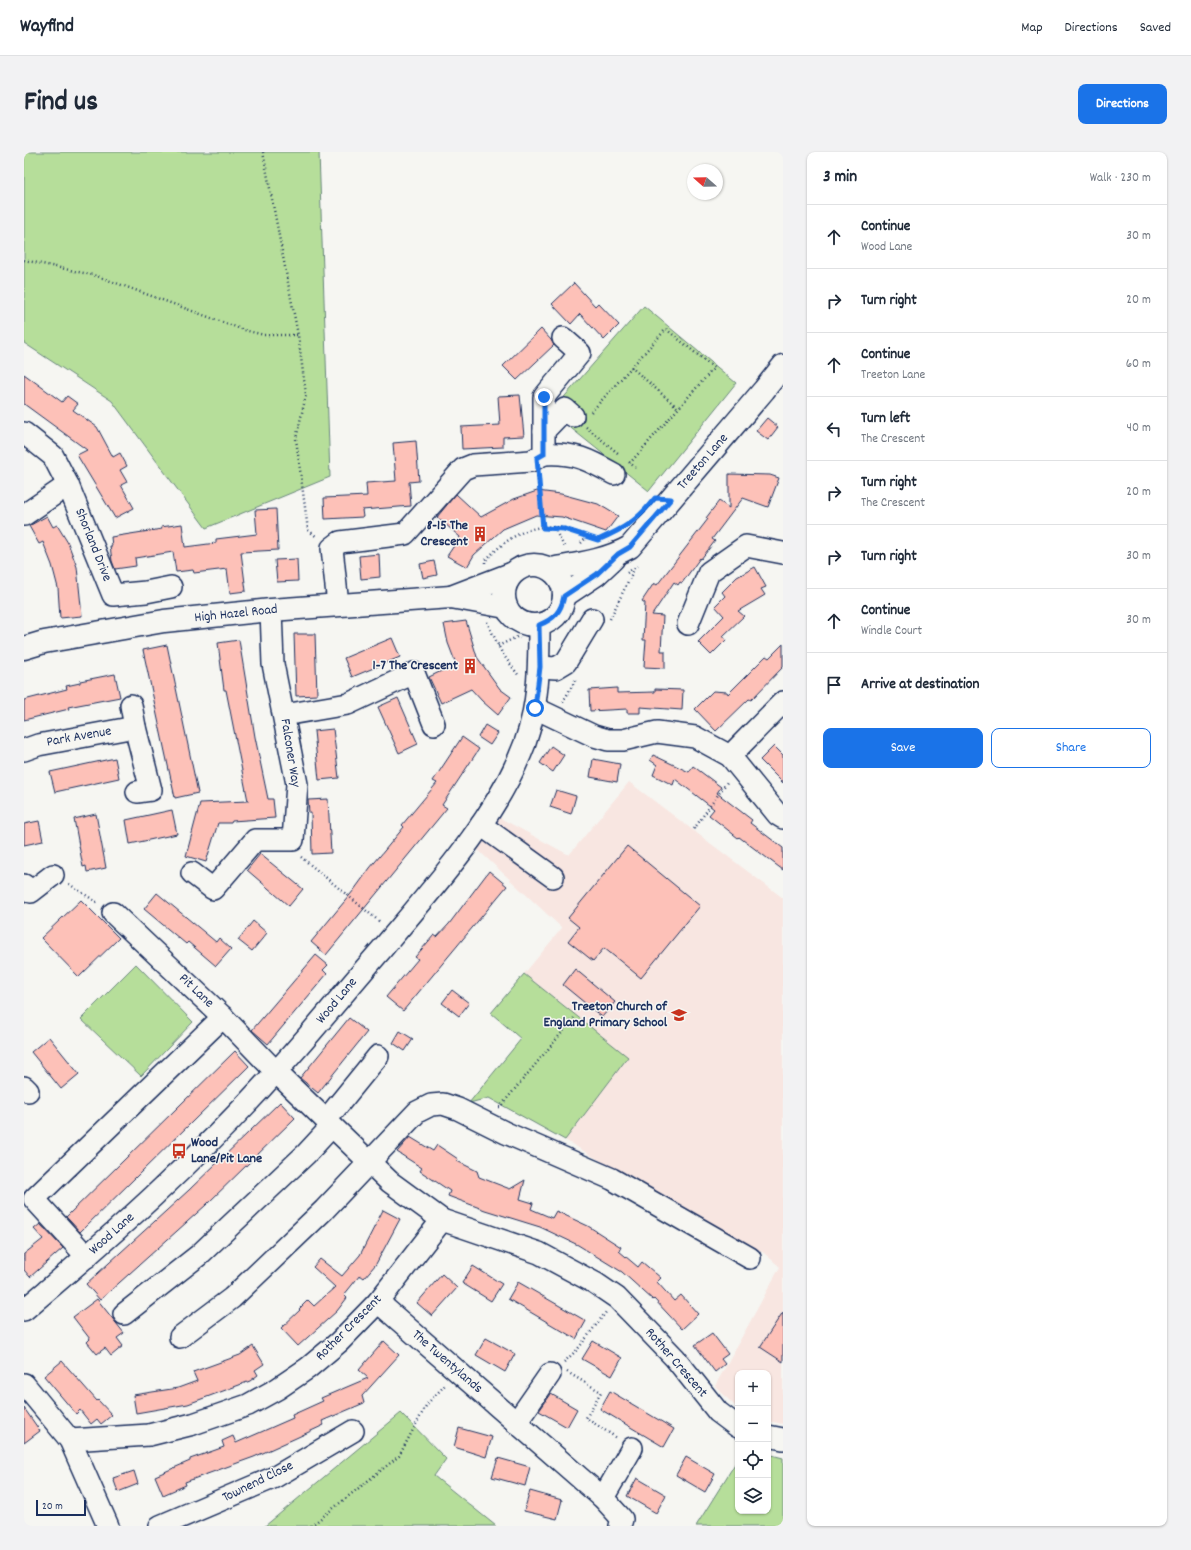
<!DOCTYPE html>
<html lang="en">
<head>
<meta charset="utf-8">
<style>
  :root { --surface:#fff; --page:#f2f2f3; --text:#1f2937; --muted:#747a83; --line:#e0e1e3; --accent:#1a73e8 }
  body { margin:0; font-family:Dekko,sans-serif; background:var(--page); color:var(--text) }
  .controls { position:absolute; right:12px; bottom:12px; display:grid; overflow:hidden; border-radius:8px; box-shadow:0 1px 3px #0004 }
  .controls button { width:36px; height:36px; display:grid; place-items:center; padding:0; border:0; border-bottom:1px solid var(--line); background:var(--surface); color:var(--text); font:20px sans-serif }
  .compass { position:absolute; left:663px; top:12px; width:36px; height:36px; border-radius:50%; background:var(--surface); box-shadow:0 1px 3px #0004; rotate:290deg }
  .scale { position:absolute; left:12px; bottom:10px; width:50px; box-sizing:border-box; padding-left:4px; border:2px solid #1b2f5e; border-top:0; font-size:11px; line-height:14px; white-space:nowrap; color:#1b2f5e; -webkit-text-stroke:3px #f6f6f2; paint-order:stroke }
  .stop { position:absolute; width:12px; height:12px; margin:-9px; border:3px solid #1a73e8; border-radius:50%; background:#fff }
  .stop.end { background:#1a73e8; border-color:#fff; box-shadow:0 1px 4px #0008 }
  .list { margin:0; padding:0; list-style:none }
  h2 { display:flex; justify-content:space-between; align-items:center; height:52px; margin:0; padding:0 16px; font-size:17px }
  h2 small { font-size:13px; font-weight:400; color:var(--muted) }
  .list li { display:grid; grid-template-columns:26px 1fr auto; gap:12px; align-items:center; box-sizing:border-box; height:64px; padding:0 16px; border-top:1px solid var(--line) }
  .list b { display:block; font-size:15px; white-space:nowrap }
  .list p { margin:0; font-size:13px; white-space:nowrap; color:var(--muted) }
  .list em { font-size:13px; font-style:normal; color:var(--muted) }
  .actions { display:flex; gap:8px; padding:12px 16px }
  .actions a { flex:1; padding:9px 0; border:1px solid var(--accent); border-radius:8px; text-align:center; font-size:14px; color:var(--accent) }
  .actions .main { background:var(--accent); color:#fff }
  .icon { flex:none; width:22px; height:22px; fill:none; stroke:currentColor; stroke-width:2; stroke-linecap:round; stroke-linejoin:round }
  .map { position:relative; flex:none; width:759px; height:1374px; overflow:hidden; border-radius:8px }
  header { display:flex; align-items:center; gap:24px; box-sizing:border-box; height:56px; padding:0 20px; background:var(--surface); border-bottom:1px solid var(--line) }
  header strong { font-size:19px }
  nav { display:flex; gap:22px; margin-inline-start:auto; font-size:14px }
  .intro { display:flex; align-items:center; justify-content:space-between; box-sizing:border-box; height:96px; padding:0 24px }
  h1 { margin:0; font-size:28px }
  .button { padding:10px 18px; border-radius:8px; background:var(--accent); color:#fff; font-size:14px; font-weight:700 }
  main { display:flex; gap:24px; padding:0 24px }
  aside { flex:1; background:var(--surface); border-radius:8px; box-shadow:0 1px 3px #0004 }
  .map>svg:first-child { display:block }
</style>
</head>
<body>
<header>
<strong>Wayfind</strong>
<nav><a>Map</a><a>Directions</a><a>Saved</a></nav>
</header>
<div class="intro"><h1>Find us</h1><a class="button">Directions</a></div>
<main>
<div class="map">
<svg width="759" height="1374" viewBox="0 0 759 1374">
  <rect width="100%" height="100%" fill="#f6f6f2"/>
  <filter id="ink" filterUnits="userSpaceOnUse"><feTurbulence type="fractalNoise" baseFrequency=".025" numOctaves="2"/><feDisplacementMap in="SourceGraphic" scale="8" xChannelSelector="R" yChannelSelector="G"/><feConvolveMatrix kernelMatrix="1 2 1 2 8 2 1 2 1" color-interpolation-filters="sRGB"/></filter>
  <g filter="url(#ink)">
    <!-- built -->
    <polygon fill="#f8e6e1" points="605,630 759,746 759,1272 744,1269 744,1221 714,1221 714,1257 691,1234 756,1115 740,1101 646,1050 541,988 604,905 500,822 538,776 454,698 476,666 545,703"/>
    <!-- green -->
    <g fill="#b6de9a" stroke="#68867c">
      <polygon points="0,0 295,0 306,325 182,376 88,249 0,191"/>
      <polygon points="620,154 712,231 625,339 527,260"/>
      <polygon points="112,812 169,870 117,924 57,867"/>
      <polygon points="500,822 604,905 541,988 465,946 445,951 497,887 467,861"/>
      <polygon points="377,1261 422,1307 410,1324 472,1374 241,1374"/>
      <polygon points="744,1302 759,1306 759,1374 672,1374 714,1307 714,1359 744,1359"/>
    </g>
    <!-- building -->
    <g fill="#fdc1b8" stroke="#1b2f5e">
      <polygon points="550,131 571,154 574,151 595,173 580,188 556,162 547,172 528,152"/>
      <polygon points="517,177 527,188 530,193 493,228 479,214"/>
      <polygon points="0,222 38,250 43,244 54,252 49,258 73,275 89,305 96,301 103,314 96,318 103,330 97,333 110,356 91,366 53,303 63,298 0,252"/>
      <polygon points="496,243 500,284 479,285 479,295 438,297 437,275 476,273 474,244"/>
      <polygon points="743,266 754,275 744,288 732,279"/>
      <polygon points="392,289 395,329 385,330 387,354 338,358 339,365 301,367 300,346 343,344 342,331 372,329 369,291"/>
      <polygon points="705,322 746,323 755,326 744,355 719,346 688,387 691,389 677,407 676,406 658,431 656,430 654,433 650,430 628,463 639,464 637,499 641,499 641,516 620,515 622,488 619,488 621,451 618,449 630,431 633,433 684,367 682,366 695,349 705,356"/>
      <polygon points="513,339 537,342 574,352 594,364 582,380 538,365 512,363 479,377 450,403 443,415 423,404 436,385 413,365 432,342 457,365 490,347"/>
      <polygon points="252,357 254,398 217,400 222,439 206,441 203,417 170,421 169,418 152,420 149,400 111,406 112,414 91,417 88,409 86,394 88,394 87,385 138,377 137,375 158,372 161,395 192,391 192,387 233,382 231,358"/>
      <polygon points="23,364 29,375 33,373 44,391 53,415 58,464 36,466 34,436 28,413 19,390 15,392 5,374"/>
      <polygon points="355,402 356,425 337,427 335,404"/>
      <polygon points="273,407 274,429 253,430 251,408"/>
      <polygon points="410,409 413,423 399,426 396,412"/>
      <polygon points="731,415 742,435 737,437 741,443 714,459 720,464 699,484 702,488 687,503 674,490 700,464 691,454 701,444 698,440 713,425"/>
      <polygon points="442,469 453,505 476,537 487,545 474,563 458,549 447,537 417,551 405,525 432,512 424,491 420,472"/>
      <polygon points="270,482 291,482 293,543 272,544"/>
      <polygon points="368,486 376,505 328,525 320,506"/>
      <polygon points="215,488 231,585 244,647 249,647 251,666 208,669 207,671 194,671 182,710 162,704 176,651 224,649 202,538 200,538 194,491"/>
      <polygon points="759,492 759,515 727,548 725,547 692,579 671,557 689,539 703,540 704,542 742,504 745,506"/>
      <polygon points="143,493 174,641 151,646 119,498"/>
      <polygon points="91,522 96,545 44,555 45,557 0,568 0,548 43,537 42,534 56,531 56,529"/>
      <polygon points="593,536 593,541 631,540 631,537 659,538 658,558 616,555 616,561 603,561 603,557 566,559 565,538"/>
      <polygon points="374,546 394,592 375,601 354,555"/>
      <polygon points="461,573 474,581 466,593 454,585"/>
      <polygon points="309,577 315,626 295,628 290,579"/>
      <polygon points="438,585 455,597 418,653 423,656 302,803 287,790 330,738 346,716 380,675 378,673 413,631 409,629"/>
      <polygon points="527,594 540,603 529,620 516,611"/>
      <polygon points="750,594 759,603 759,631 736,608"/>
      <polygon points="629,603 665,620 669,614 697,635 693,641 728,668 726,671 759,696 759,718 715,685 714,686 685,663 690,657 651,627 649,633 629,623 633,613 626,608"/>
      <polygon points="91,606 95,626 31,640 26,620"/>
      <polygon points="569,607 596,612 593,630 566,625"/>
      <polygon points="532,638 552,644 547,662 526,655"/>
      <polygon points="304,647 307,701 288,702 287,661 285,661 284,648"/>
      <polygon points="148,658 153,682 106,692 102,668"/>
      <polygon points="72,662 82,716 63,720 62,714 59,715 50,667"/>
      <polygon points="15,669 19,689 0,693 0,672"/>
      <polygon points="603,694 676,754 617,826 580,796 569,809 544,789 555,775 544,766"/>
      <polygon points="236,702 279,737 265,754 223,718"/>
      <polygon points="465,719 483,734 379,859 362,845 394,807 391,805 410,783 413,785 425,772"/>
      <polygon points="133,741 192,790 195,786 207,797 192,814 164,790 162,792 120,757"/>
      <polygon points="57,748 95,786 55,825 17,786"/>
      <polygon points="229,769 243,781 228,799 214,788"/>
      <polygon points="292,803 304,813 299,818 303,822 244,892 228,878"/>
      <polygon points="551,817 591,850 578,865 539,833"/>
      <polygon points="428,838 445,851 435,864 418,851"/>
      <polygon points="325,866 343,880 294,941 276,926"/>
      <polygon points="376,879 389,887 381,899 369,891"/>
      <polygon points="25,885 55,922 37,937 7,900"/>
      <polygon points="211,899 225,914 56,1080 42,1065"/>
      <polygon points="256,950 271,966 182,1053 76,1148 62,1132 165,1038"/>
      <polygon points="386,985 409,999 413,993 434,1007 433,1009 453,1019 455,1025 486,1037 501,1028 496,1047 509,1051 507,1057 528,1066 532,1059 564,1074 597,1095 595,1099 614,1115 618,1110 637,1126 633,1130 650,1149 657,1143 674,1162 658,1177 630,1147 629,1148 598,1120 554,1093 516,1075 461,1058 424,1044 426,1039 396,1019 398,1016 373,1000"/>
      <polygon points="359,1058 376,1067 352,1112 340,1126 336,1123 320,1143 323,1146 313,1159 274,1194 257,1176 276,1158 275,1157 284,1148 290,1154 311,1135 289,1115 296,1107 318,1124 336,1103"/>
      <polygon points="16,1072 39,1096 6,1125 0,1118 0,1102 19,1087 10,1077"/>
      <polygon points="449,1114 478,1132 467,1149 438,1131"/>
      <polygon points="418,1122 433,1136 408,1164 393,1151"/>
      <polygon points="494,1130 562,1169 552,1187 484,1147"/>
      <polygon points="73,1147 100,1181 93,1186 99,1194 87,1204 81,1196 73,1202 63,1190 66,1187 49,1165"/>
      <polygon points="759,1160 759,1210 736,1195"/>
      <polygon points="688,1181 704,1202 697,1207 701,1212 691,1220 671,1193"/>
      <polygon points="462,1186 491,1202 481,1220 452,1203"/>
      <polygon points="360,1189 375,1203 338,1244 340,1251 298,1269 300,1273 272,1286 230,1305 161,1330 162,1333 139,1343 131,1324 166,1309 166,1307 200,1295 198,1289 209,1284 212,1291 269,1266 268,1263 299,1249 297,1246 344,1226 335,1218"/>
      <polygon points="569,1189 598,1206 588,1224 558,1207"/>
      <polygon points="229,1194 240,1212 231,1218 234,1223 226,1229 164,1252 112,1261 109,1243 154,1236 173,1229 169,1220 216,1203"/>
      <polygon points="38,1209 73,1249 74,1248 88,1263 77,1272 73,1267 67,1272 56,1258 52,1262 20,1224"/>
      <polygon points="586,1239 650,1277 640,1295 576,1257"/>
      <polygon points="527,1242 553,1257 543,1275 515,1259"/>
      <polygon points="0,1256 16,1279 0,1291"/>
      <polygon points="435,1276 468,1285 462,1305 430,1295"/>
      <polygon points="662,1305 691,1322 681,1340 652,1323"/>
      <polygon points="474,1306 506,1315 501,1334 468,1325"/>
      <polygon points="110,1319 114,1332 94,1340 89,1326"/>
      <polygon points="613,1326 642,1343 632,1361 603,1344"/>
      <polygon points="506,1339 538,1348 533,1367 500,1359"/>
    </g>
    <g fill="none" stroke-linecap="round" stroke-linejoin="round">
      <!-- minor casing -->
      <g stroke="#1b2f5e" stroke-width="24">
        <g id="minor">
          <polyline points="520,279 541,257 549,264"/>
          <polyline points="0,281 29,304 44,333 89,443 122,440 147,435"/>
          <path d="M520 302C550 300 565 308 590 322"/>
          <polyline points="0,363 44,333"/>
          <polyline points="314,453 308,396 316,390 381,382 439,317 449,313 507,309 520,302 520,245 556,201 539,186"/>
          <polyline points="664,472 685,420 722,394 759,401"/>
          <polyline points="516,515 532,516 542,510 568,467"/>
          <polyline points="107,553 111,575"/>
          <polyline points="511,556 570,584 584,588 599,588 633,580 671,585 706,604 754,663 759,666"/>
          <polyline points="260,563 324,552 390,521 410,572"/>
          <polyline points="0,598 14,593 111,575 127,638 113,640"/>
          <polyline points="706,604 759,550"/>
          <polyline points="457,673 529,725"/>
          <polyline points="168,721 189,737 231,688 269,688 273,632 249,512 247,458"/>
          <polyline points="0,733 7,740 29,723"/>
          <polyline points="89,761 199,865 252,920 366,1030 418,1068 515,1101 571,1131 593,1146 651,1206 694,1260 714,1275"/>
          <polyline points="0,935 4,939"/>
          <polyline points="302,968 354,904"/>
          <polyline points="63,1105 10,1047 199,865"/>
          <polyline points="354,1150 579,1346 598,1367 596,1374"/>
          <path d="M0 1158C88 1084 174 1007 251 921 288 881 322 838 358 797 409 736 473 666 501 591 515 552 515 513 515 473"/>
          <polyline points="100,1162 175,1103 282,1002 308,974"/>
          <polyline points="156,1185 208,1146 300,1058 393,960 407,953 419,952 434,957 482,981 588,1027 726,1106"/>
          <polyline points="0,1232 46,1288 84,1374"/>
          <polyline points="492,1271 526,1222"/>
          <polyline points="744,1284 759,1287"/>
          <polyline points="46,1288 125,1283 169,1272 224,1253 253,1237 284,1216 315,1190 354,1150 418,1068"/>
          <polyline points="579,1346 608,1296"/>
          <polyline points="136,1374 251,1325 329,1279"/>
        </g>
      </g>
      <!-- major casing -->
      <g stroke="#1b2f5e" stroke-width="25">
        <g id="major">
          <circle cx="510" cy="443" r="30"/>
          <path d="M526 417C554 412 581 409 606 395L740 238 759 214"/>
          <polyline points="540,444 573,422 589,407"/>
          <polyline points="427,445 487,422"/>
          <polyline points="0,496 20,490 140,469 247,458 427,445 482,455"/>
        </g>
      </g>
      <!-- path -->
      <g stroke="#1b2f5e" stroke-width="2.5" stroke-dasharray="1 3" stroke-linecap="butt">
        <polyline points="239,0 274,183 282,243 272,287 284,378 293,385"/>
        <polyline points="0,108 73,124 220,178 240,183 274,183"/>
        <polyline points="607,215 654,256"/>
        <polyline points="567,260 642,177 690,216 606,311"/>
        <polyline points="562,275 595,302"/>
        <polyline points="605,310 613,317"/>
        <polyline points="514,324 519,376"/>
        <polyline points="530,376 541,396"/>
        <polyline points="557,391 563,385"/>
        <path d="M461 411V409C482 386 509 368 542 377 553 380 563 385 574 387"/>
        <polyline points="603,421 613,414"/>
        <polyline points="586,467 610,417"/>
        <polyline points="463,470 478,501 495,524"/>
        <polyline points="474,494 493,485 496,486"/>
        <polyline points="539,550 552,527"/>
        <polyline points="670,677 703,630"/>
        <polyline points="277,705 356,770"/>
        <polyline points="45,732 74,751"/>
        <polyline points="475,955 476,955 550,866"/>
        <polyline points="540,1210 553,1198 582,1160"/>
        <polyline points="543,1220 577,1240 562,1266 593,1286"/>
        <polyline points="287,1374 375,1304 403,1252 422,1232"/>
      </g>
      <!-- minor -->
      <use href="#minor" stroke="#f6f6f2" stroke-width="21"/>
      <!-- major -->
      <use href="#major" stroke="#f6f6f2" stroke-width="22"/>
    </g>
  </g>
  <g fill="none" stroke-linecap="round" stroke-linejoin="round" filter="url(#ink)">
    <!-- route -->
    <path stroke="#1a73e8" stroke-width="5" d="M511 556 516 515 515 473C530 467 537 460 540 444L573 422 594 402 606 395 647 347 631 346C613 369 601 376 574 388L540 377 519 376 513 306 520 302V245"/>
  </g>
  <!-- icons -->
  <defs>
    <g id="building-bare" transform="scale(1.2)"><path d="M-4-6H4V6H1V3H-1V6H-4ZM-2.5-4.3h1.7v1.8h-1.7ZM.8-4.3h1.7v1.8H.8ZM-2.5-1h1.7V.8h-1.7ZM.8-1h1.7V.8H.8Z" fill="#c8321e" stroke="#f6f6f2" stroke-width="2.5" paint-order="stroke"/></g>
    <g id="school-bare" transform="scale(1.2)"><path d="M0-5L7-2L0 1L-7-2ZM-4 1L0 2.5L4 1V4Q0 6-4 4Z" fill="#c8321e" stroke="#f6f6f2" stroke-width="2.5" paint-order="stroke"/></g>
    <g id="bus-bare" transform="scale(1.2)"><path d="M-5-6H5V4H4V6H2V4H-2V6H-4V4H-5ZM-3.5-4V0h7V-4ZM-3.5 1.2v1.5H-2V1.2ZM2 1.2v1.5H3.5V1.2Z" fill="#c8321e" stroke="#f6f6f2" stroke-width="2.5" paint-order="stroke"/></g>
  </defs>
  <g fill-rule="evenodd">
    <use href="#building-bare" x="456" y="382"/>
    <use href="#building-bare" x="446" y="514"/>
    <use href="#school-bare" x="655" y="863"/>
    <use href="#bus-bare" x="155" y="999"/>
  </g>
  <g text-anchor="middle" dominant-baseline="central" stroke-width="3" stroke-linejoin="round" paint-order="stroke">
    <!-- street labels -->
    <g font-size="14" fill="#1b2f5e" stroke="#f6f6f2">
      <text transform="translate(679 310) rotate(-49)">Treeton Lane</text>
      <text transform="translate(69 393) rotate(68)">Shorland Drive</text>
      <text transform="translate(212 462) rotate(-6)">High Hazel Road</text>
      <text transform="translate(55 585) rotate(-10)">Park Avenue</text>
      <text transform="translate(266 601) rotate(81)">Falconer Way</text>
      <text transform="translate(172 839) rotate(44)">Pit Lane</text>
      <text transform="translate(313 849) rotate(-50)">Wood Lane</text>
      <text transform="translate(88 1082) rotate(-42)">Wood Lane</text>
      <text transform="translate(325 1176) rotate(-45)">Rother Crescent</text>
      <text transform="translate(423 1210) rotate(41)">The Twentylands</text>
      <text transform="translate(652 1211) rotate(49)">Rother Crescent</text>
      <text transform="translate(234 1330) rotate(-26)">Townend Close</text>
    </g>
    <!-- poi labels -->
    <g font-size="14" font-weight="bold" fill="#1b2f5e" stroke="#f6f6f2" text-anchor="end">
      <text x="444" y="374">8-15 The<tspan x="444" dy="16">Crescent</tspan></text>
      <text x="434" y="514">1-7 The Crescent</text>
      <text x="643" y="855">Treeton Church of<tspan x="643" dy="16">England Primary School</tspan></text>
      <text x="167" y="991" text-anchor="start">Wood<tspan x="167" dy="16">Lane/Pit Lane</tspan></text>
    </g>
  </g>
</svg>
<div class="controls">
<button>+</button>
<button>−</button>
<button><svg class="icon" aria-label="locate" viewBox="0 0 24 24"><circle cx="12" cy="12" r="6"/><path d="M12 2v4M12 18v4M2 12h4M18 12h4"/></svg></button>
<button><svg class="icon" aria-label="layers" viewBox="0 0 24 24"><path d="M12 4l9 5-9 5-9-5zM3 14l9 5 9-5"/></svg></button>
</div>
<svg class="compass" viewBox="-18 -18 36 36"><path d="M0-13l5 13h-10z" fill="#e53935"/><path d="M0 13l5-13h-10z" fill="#747a83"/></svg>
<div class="scale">20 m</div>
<div class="stop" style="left:511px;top:556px"></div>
<div class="stop end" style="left:520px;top:245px"></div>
</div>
<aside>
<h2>3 min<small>Walk · 230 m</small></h2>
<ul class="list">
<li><svg class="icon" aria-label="ahead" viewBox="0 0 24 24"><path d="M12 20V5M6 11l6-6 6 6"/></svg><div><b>Continue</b><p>Wood Lane</p></div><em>30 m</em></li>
<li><svg class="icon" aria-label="right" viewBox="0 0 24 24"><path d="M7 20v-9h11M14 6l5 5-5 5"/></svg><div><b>Turn right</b></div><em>20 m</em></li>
<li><svg class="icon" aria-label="ahead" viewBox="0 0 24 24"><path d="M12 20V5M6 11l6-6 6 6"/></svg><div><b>Continue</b><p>Treeton Lane</p></div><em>60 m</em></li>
<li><svg class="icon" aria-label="left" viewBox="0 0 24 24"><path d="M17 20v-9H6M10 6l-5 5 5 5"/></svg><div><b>Turn left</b><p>The Crescent</p></div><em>40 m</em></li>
<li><svg class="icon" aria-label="right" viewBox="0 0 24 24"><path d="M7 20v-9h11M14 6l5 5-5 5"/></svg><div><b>Turn right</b><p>The Crescent</p></div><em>20 m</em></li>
<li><svg class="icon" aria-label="right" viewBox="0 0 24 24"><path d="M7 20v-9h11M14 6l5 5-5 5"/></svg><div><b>Turn right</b></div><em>30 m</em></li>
<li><svg class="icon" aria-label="ahead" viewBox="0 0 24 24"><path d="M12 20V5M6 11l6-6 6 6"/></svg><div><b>Continue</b><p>Windle Court</p></div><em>30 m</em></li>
<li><svg class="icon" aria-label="arrive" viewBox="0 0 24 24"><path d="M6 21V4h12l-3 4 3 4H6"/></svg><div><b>Arrive at destination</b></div></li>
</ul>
<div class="actions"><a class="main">Save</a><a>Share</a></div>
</aside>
</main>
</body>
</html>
